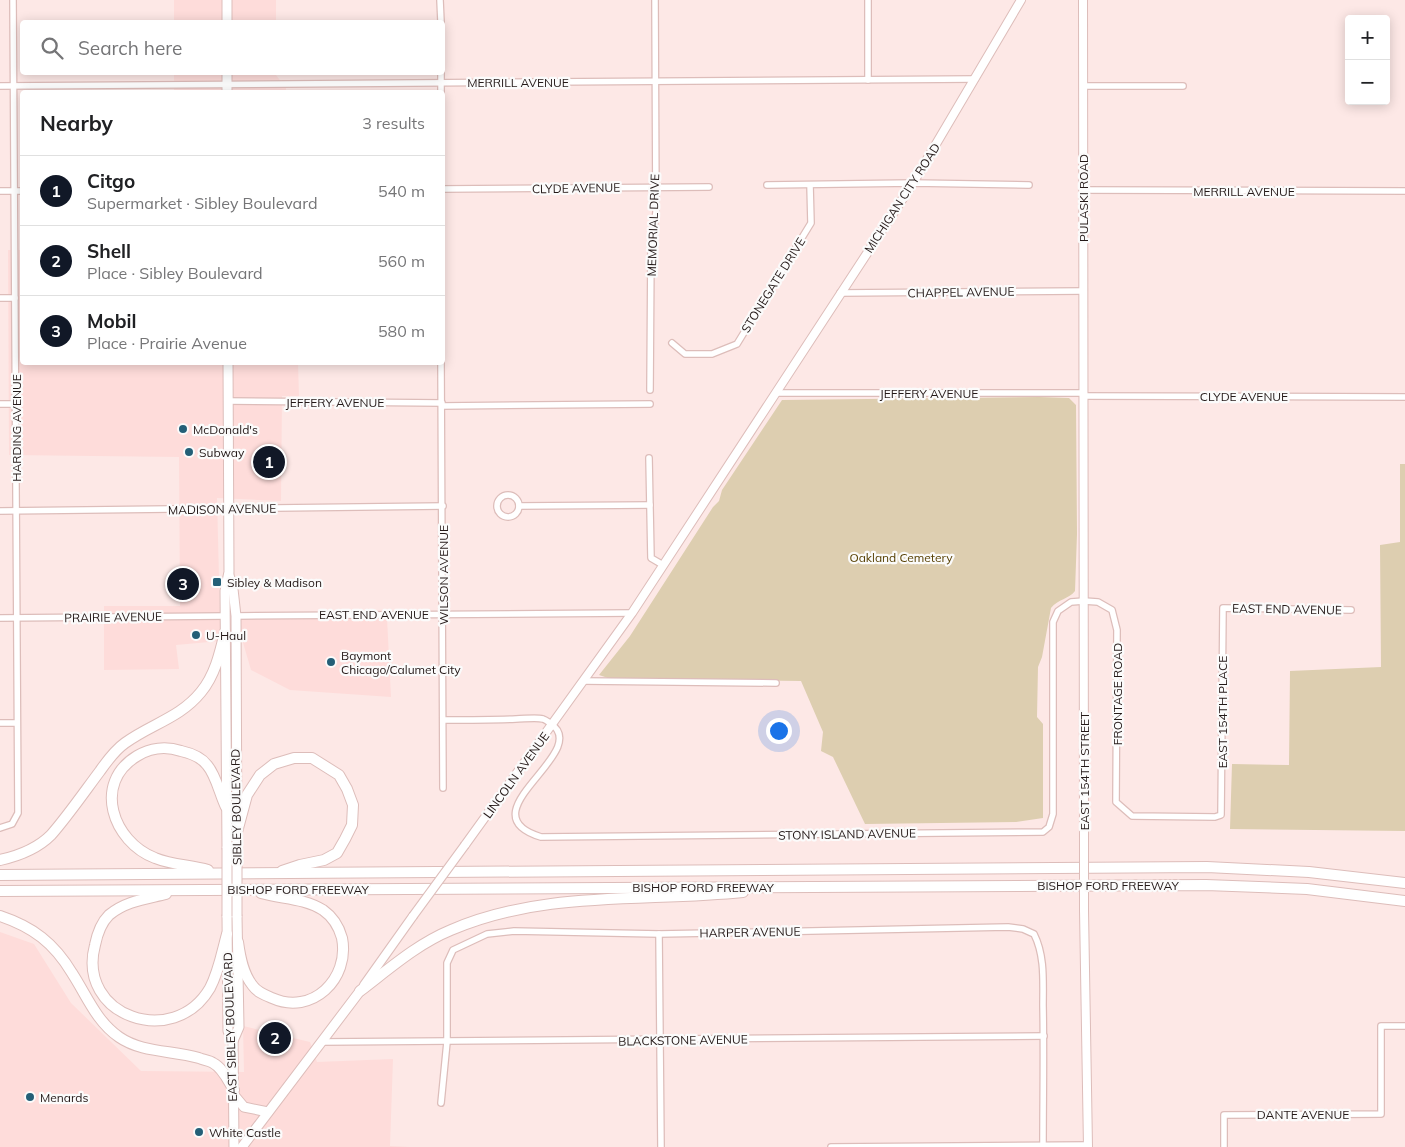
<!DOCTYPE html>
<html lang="en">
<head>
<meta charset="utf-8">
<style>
  :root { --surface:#fff; --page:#f2f2f2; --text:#202124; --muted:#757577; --line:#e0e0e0; --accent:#111827 }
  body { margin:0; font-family:Mulish,sans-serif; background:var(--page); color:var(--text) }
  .controls { position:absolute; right:15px; top:15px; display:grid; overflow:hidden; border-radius:5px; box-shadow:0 2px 12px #0003 }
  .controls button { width:45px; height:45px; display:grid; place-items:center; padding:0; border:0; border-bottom:1px solid var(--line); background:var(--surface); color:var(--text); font:25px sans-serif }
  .you { position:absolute; left:778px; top:730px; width:18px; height:18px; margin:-12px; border:4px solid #fff; border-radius:50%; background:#1a73e8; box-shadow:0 0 0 8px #1a73e833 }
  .badge { display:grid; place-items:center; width:32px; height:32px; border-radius:50%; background:var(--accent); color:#fff; font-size:16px; font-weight:700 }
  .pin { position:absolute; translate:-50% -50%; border:2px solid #fff; box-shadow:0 1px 5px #0006 }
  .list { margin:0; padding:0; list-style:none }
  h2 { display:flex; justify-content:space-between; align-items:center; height:65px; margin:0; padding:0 20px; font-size:21px }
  h2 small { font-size:16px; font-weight:400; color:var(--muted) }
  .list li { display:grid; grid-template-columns:32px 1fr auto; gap:15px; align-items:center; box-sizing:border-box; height:70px; padding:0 20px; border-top:1px solid var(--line) }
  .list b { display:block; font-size:19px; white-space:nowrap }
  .list p { margin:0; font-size:16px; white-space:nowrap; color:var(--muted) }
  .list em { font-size:16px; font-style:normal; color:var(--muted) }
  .icon { flex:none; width:28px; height:28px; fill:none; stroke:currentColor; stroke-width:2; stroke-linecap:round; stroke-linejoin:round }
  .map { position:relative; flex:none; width:1405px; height:1147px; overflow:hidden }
  .search { position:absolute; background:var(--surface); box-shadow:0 2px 12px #0003; left:20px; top:20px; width:425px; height:55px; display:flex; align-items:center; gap:12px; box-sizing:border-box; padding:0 18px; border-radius:5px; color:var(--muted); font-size:19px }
  .panel { position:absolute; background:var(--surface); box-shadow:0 2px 12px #0003; left:20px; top:90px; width:425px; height:275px; border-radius:5px }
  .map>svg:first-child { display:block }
</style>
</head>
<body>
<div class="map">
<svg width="1405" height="1147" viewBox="0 0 1405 1147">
  <rect width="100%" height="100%" fill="#fde8e6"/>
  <!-- built -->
  <g fill="#fedcda">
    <rect x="174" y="0" width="102" height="22"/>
    <polygon points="174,73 276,73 276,75 286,88 286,92 174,92"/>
    <polygon points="8,250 22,250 22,362 298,363 299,396 282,396 281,501 217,498 220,618 387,618 391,697 290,690 251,670 242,639 176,645 179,669 104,670 104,606 180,606 179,457 9,455"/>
    <polygon points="0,932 34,944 71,1003 141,1071 244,1072 243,1026 310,1042 317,1062 393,1059 390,1146 410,1147 0,1147"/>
  </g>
  <!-- green -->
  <g fill="#ddceb0">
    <path d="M1039 397 1069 398 1076 405 1077 534 1075 591C1069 599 1058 599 1051 608L1042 657 1038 667 1037 717 1043 724V818L1016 822 865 824 833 757 821 751 823 732 801 681 608 678 599 675 630 636 713 507 719 501 722 490 782 400Z"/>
    <polygon points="1400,464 1405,464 1405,831 1230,829 1232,764 1289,765 1290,671 1381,667 1380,545 1400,542"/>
  </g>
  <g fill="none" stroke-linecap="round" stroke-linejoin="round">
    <!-- street casing -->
    <g stroke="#ddbdba" stroke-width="8">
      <g id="street">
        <polyline points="440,0 441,22"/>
        <polyline points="868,0 868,80"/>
        <polyline points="441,72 441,92"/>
        <polyline points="0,86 975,79"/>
        <polyline points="1083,86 1183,86"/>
        <polyline points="767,185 913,183 1029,185"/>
        <polyline points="442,189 709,187"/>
        <polyline points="1083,190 1405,191"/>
        <polyline points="0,191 22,191"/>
        <polyline points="840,293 1083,291"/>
        <polyline points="0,298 15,298"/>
        <polyline points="672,343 685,354 712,354 737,344 811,223 810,185"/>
        <polyline points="441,362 443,788"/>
        <polyline points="650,390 651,249 656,212 655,0"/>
        <polyline points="776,393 1083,393"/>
        <polyline points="1083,396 1405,397"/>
        <polyline points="228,401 442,403"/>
        <polyline points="0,404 15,404"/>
        <polyline points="442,406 650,404"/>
        <polyline points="649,458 651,558 663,565"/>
        <circle cx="508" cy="506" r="11"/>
        <polyline points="519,506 650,505"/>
        <polyline points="0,511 443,506"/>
        <polyline points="236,616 632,613"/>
        <polyline points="0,618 225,616"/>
        <polyline points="584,681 776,683"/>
        <path d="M443 720C468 720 492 720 516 719 524 719 536 717 543 719 546 720 548 722 550 723 595 752 462 813 541 837L1043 832 1049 827 1053 814V622L1058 611 1071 602 1084 601 1098 602 1112 610 1117 630 1116 802 1132 816 1215 817 1221 815 1223 608 1351 610"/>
        <polyline points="0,723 17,723"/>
        <polyline points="0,828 12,824 18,813 13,0"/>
        <polyline points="659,934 661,1147"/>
        <polyline points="322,1042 1044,1036"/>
        <path d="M441 1103 447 1042V963L453 950 487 934 514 931 659 934 1008 927 1023 929 1034 934C1045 956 1043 981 1043 1006 1044 1052 1043 1099 1043 1145"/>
        <polyline points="831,1147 1088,1145"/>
        <polyline points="1224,1147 1224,1115 1381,1114 1381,1026 1405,1026"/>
      </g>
    </g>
    <!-- secondary casing -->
    <g stroke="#ddbdba" stroke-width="10">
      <g id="secondary">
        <polyline points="1083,0 1084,843"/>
        <polyline points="465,845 632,613 913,183 1021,0"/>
        <polyline points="1084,910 1088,1147"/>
        <polyline points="364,985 413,916"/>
      </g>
    </g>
    <!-- primary casing -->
    <g stroke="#ddbdba" stroke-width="11">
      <g id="primary">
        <polyline points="227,22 227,0"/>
        <polyline points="227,72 227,92"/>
        <polyline points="229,575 233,589 236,616 237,848"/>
        <polyline points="227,848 225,591 229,572 228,362"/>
        <polyline points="227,916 228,1031 233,1041 234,1147"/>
        <polyline points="233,1041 239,1027 237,916"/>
        <polyline points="234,1095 244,1107 268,1112"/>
        <polyline points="242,1147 360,991"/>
      </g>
    </g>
    <!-- highway casing -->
    <g stroke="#ddbdba" stroke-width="12">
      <g id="highway">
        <polyline points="237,832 247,795 260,775 274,764 294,758 312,758 339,775 347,789 353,805 352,825 345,839 337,853 324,860 300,865 282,871"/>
        <path d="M0 860C18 856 38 848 51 835 67 817 85 791 100 771 107 761 115 750 125 743 151 724 180 718 201 692 215 675 220 653 225 632"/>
        <path d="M208 870C191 865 172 865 155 858 113 842 92 783 137 756 150 748 166 746 181 751 190 753 201 757 207 765 216 775 220 795 226 807"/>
        <polyline points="0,875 1207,867 1309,872 1405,883"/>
        <polyline points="0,891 1206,885 1307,889 1405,901"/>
        <path d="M166 894C146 899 126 901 109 915 101 923 97 935 95 945 76 1016 174 1050 210 988 219 971 222 952 227 934"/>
        <path d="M0 916C33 927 54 943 72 973 87 996 96 1021 119 1037 142 1053 172 1050 199 1058 203 1060 209 1060 213 1063 223 1068 228 1081 234 1090"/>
        <path d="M238 942C240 957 243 974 253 986 257 992 265 995 272 998 312 1016 350 979 342 938 339 927 333 917 323 910 304 898 282 899 261 893"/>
        <path d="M360 991C389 969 417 944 451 930 543 890 646 902 743 892"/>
      </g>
    </g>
    <!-- street -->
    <use href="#street" stroke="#fff" stroke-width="5.5"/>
    <!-- secondary -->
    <use href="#secondary" stroke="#fff" stroke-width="8"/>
    <!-- primary -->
    <use href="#primary" stroke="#fff" stroke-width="9"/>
    <!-- highway -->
    <use href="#highway" stroke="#fff" stroke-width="10"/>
    <!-- secondary-bridge casing -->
    <g stroke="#ddbdba" stroke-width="10" stroke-linecap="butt">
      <g id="secondary-bridge">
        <polyline points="1084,843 1084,910"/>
        <polyline points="413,916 465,845"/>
      </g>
    </g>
    <!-- primary-bridge casing -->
    <g stroke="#ddbdba" stroke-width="11" stroke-linecap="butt">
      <g id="primary-bridge">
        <polyline points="227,848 227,916"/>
        <polyline points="237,848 237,916"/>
      </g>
    </g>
    <!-- secondary-bridge -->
    <use href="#secondary-bridge" stroke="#fff" stroke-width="8"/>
    <!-- primary-bridge -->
    <use href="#primary-bridge" stroke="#fff" stroke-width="9"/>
  </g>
  <!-- markers -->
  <g fill="#245f77" stroke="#fbfbfb" stroke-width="2">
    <circle cx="183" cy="429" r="5"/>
    <circle cx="189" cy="452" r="5"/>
    <rect x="212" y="577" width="10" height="10" rx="2.5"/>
    <circle cx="196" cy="635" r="5"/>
    <circle cx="331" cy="662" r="5"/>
    <circle cx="30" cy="1097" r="5"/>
    <circle cx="199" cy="1132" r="5"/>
  </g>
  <g text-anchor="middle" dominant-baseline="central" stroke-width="4.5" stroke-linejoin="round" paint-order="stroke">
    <!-- street labels -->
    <g font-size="12" fill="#241918" stroke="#fbfbfb">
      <text x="518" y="82">MERRILL AVENUE</text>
      <text transform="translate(576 188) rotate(-1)">CLYDE AVENUE</text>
      <text x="1244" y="191">MERRILL AVENUE</text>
      <text transform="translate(902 198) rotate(-57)">MICHIGAN CITY ROAD</text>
      <text transform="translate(1083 198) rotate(-90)">PULASKI ROAD</text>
      <text transform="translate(653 225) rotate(-88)">MEMORIAL DRIVE</text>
      <text transform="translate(773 285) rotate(-58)">STONEGATE DRIVE</text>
      <text transform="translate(961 292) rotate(-1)">CHAPPEL AVENUE</text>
      <text x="929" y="393">JEFFERY AVENUE</text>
      <text x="1244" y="396">CLYDE AVENUE</text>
      <text x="335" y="402">JEFFERY AVENUE</text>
      <text transform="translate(16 428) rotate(-90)">HARDING AVENUE</text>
      <text transform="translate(222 509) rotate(-1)">MADISON AVENUE</text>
      <text transform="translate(443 575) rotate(-90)">WILSON AVENUE</text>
      <text transform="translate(1287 609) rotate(1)">EAST END AVENUE</text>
      <text x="374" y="614">EAST END AVENUE</text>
      <text transform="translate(113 617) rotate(-1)">PRAIRIE AVENUE</text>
      <text transform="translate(1117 694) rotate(-90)">FRONTAGE ROAD</text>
      <text transform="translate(1222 712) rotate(-90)">EAST 154TH PLACE</text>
      <text transform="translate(1084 771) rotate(-90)">EAST 154TH STREET</text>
      <text transform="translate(516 775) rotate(-54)">LINCOLN AVENUE</text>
      <text transform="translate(236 807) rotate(-91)">SIBLEY BOULEVARD</text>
      <text transform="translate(847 834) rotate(-1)">STONY ISLAND AVENUE</text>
      <text x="1108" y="885">BISHOP FORD FREEWAY</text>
      <text x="703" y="887">BISHOP FORD FREEWAY</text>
      <text x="298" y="889">BISHOP FORD FREEWAY</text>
      <text transform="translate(750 932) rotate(-1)">HARPER AVENUE</text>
      <text transform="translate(230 1027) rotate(-92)">EAST SIBLEY BOULEVARD</text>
      <text transform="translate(683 1040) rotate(-1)">BLACKSTONE AVENUE</text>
      <text x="1303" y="1114">DANTE AVENUE</text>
    </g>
    <!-- poi labels -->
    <g font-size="12" fill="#241918" stroke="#fbfbfb" text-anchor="start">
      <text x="193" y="429">McDonald's</text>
      <text x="199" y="452">Subway</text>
      <text x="227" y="582">Sibley &amp; Madison</text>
      <text x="206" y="635">U-Haul</text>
      <text x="341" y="655">Baymont<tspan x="341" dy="14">Chicago/Calumet City</tspan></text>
      <text x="40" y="1097">Menards</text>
      <text x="209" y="1132">White Castle</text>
    </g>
    <!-- park labels -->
    <g font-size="12" fill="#584104" stroke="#fbfbfb">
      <text x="901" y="557">Oakland Cemetery</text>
    </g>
  </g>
</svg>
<div class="controls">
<button>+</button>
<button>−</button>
</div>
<div class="you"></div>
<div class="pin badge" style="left:269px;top:462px">1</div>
<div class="pin badge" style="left:275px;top:1038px">2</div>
<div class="pin badge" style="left:183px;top:584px">3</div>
<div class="search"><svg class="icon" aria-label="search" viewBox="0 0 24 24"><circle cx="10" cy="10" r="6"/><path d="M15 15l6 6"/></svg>Search here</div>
<section class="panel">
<h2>Nearby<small>3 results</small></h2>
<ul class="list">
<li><span class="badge">1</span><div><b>Citgo</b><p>Supermarket · Sibley Boulevard</p></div><em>540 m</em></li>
<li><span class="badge">2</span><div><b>Shell</b><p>Place · Sibley Boulevard</p></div><em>560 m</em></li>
<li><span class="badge">3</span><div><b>Mobil</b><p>Place · Prairie Avenue</p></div><em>580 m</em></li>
</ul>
</section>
</div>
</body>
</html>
